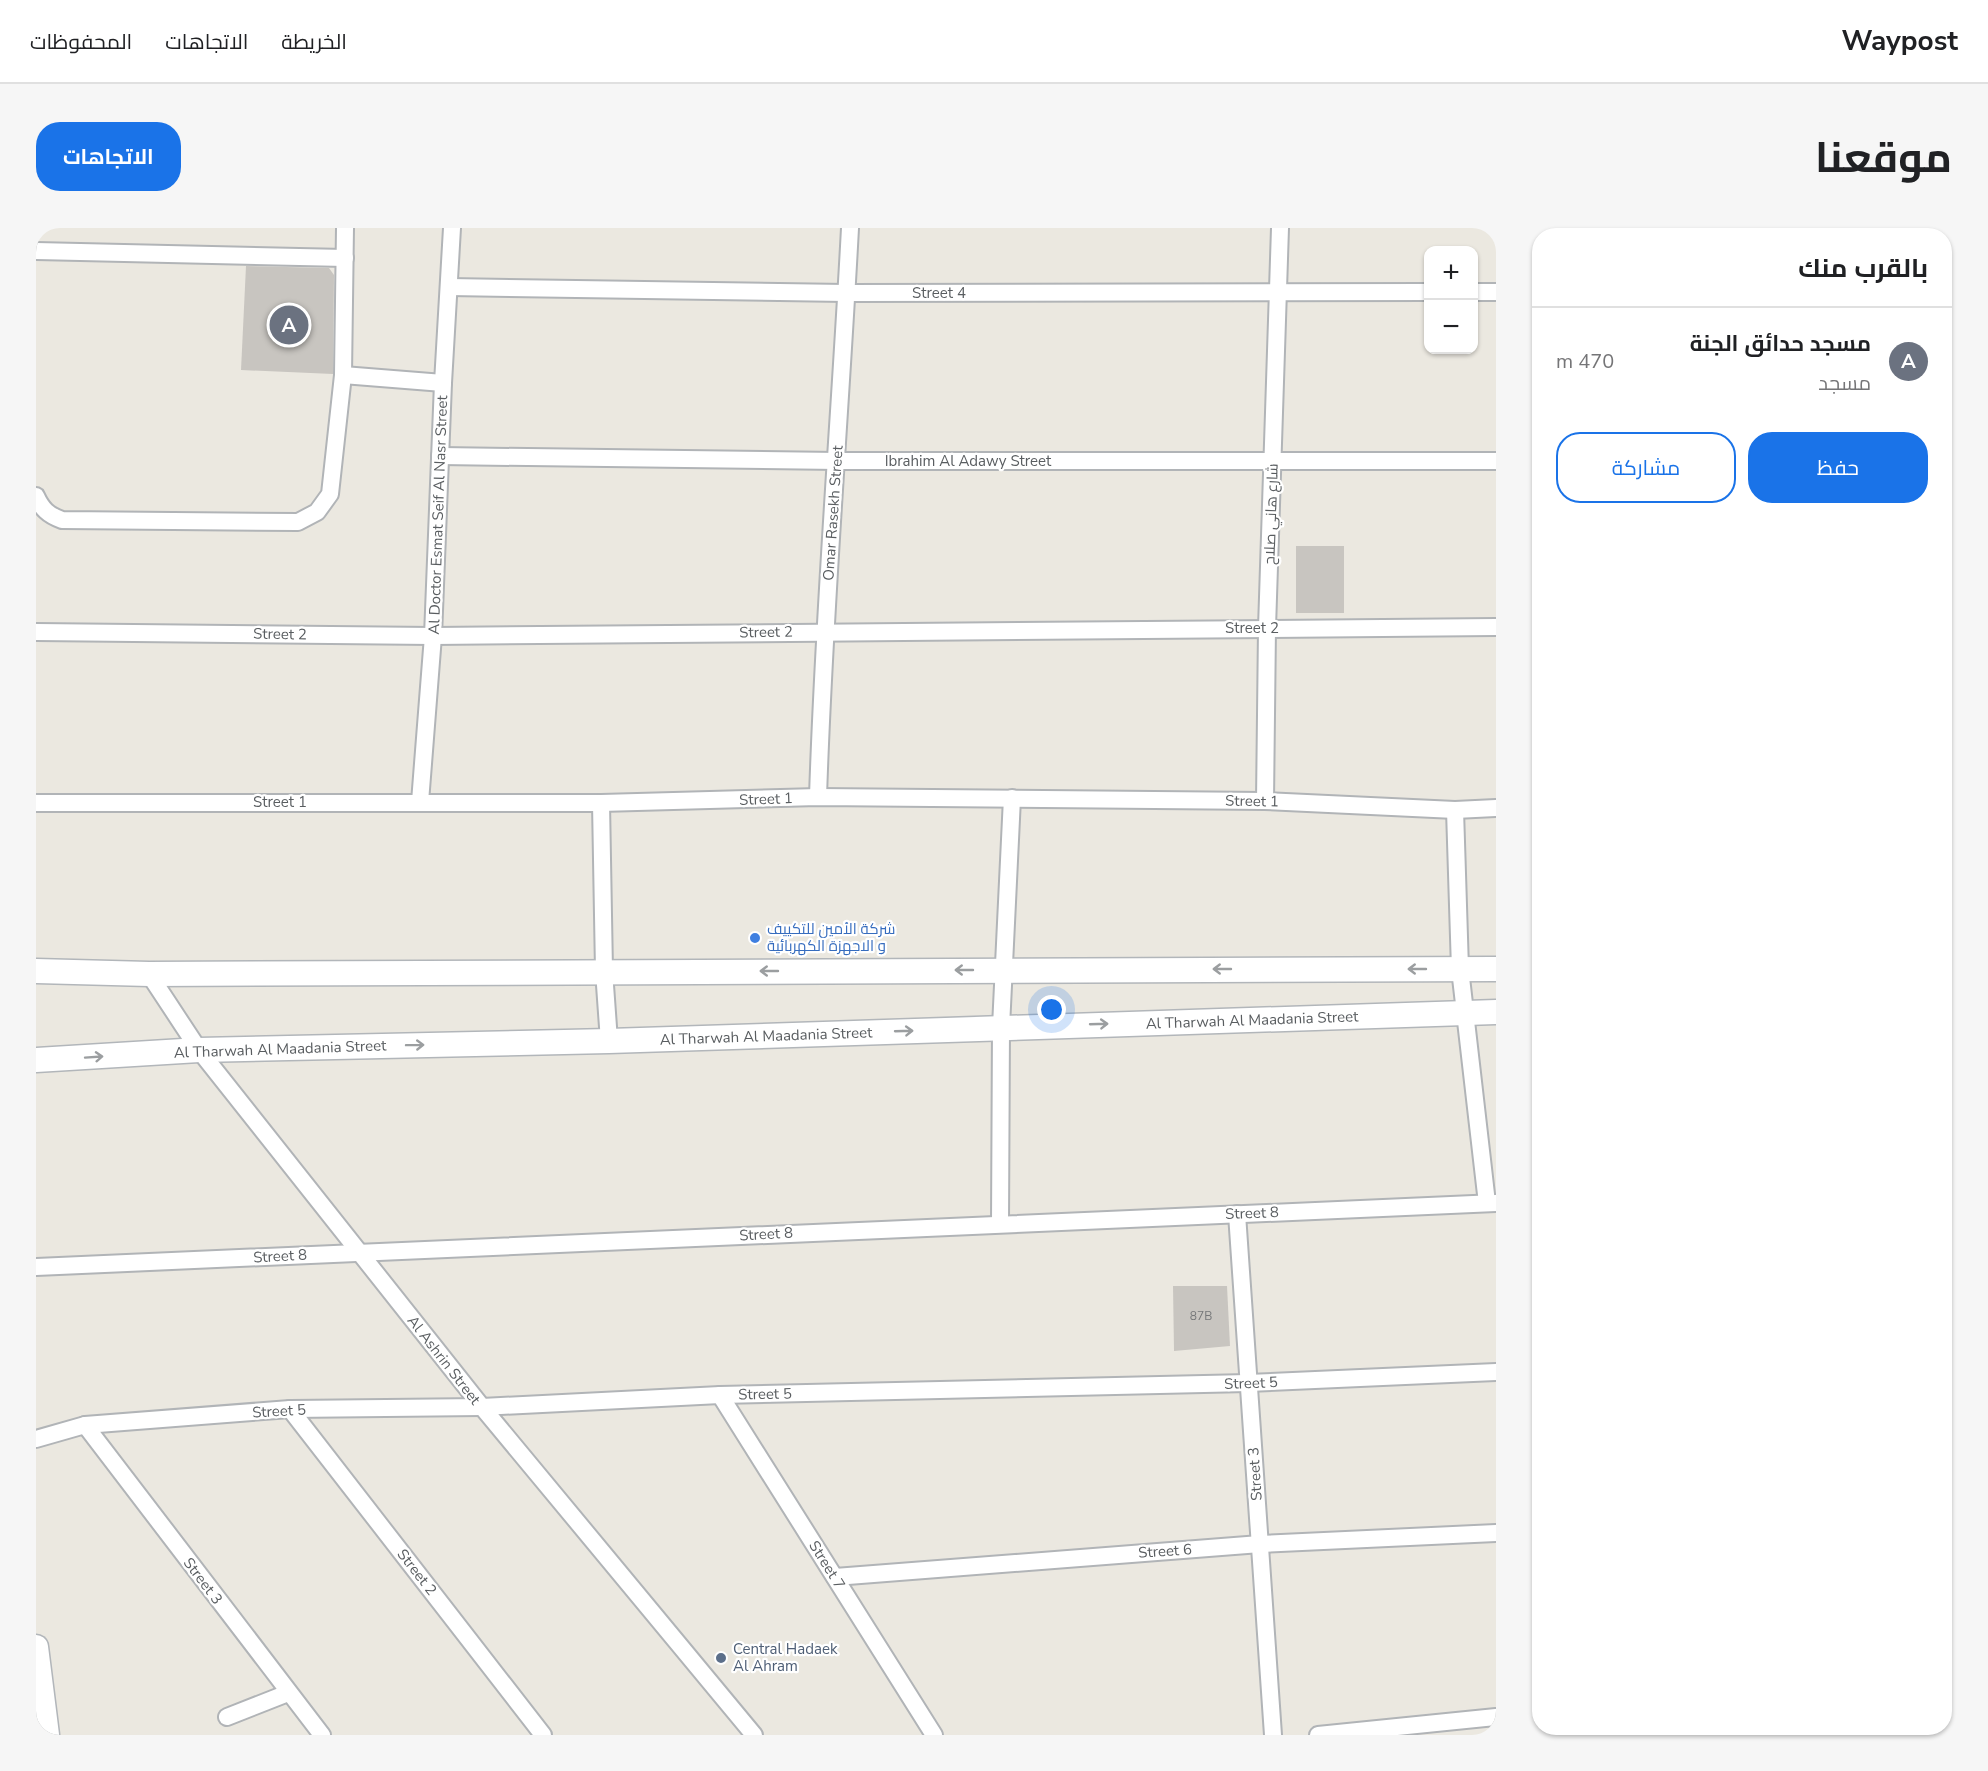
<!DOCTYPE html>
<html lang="ar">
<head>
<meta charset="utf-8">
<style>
  :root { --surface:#fff; --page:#f6f6f6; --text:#202124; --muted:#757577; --line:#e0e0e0; --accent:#1a73e8 }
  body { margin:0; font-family:"Nunito Sans",Cairo,sans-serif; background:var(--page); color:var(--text); direction:rtl }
  .controls { position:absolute; right:18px; top:18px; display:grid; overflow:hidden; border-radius:12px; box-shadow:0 2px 4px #0004 }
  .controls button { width:54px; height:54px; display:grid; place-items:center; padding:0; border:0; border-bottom:2px solid var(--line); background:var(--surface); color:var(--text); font:30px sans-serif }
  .you { position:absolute; left:1016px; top:782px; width:21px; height:21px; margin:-15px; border:4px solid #fff; border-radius:50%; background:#1a73e8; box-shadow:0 0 0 9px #1a73e833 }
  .badge { display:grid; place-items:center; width:39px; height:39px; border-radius:50%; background:var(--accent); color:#fff; font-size:20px; font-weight:700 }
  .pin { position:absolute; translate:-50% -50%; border:3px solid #fff; box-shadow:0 2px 6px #0006 }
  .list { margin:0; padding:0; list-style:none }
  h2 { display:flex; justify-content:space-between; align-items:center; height:78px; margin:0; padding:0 24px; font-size:26px }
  h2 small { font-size:20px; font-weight:400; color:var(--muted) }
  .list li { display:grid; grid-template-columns:39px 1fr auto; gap:18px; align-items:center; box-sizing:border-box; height:108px; padding:0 24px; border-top:2px solid var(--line) }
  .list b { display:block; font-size:22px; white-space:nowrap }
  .list p { margin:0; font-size:20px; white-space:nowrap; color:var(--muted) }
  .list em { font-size:20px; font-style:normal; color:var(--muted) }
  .actions { display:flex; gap:12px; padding:18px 24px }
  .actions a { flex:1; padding:14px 0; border:2px solid var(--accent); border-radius:24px; text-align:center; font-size:21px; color:var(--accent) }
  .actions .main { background:var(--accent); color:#fff }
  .map { position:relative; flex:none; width:1460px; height:1507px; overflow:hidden; direction:ltr; border-radius:24px }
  header { display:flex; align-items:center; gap:36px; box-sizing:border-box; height:84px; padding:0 30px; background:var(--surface); border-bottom:2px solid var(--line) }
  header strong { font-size:28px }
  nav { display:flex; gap:33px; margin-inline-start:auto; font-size:21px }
  .intro { display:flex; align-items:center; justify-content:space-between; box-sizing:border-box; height:144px; padding:0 36px }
  h1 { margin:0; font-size:42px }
  .button { padding:15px 27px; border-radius:24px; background:var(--accent); color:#fff; font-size:21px; font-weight:700 }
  main { display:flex; gap:36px; padding:0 36px }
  aside { flex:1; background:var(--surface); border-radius:24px; box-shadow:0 2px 4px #0004 }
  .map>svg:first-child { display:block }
</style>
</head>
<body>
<header>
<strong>Waypost</strong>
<nav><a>الخريطة</a><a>الاتجاهات</a><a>المحفوظات</a></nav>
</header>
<div class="intro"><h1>موقعنا</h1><a class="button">الاتجاهات</a></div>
<main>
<aside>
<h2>بالقرب منك<small></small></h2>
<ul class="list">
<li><span class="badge" style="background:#6b7280">A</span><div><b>مسجد حدائق الجنة</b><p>مسجد</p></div><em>470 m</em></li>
</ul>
<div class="actions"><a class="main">حفظ</a><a>مشاركة</a></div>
</aside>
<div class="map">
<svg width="1460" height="1507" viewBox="0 0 1460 1507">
  <rect width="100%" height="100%" fill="#ebe8e0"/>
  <!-- building -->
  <g fill="#c8c5c0">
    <polygon points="210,38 293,40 298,47 297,146 205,142"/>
    <rect x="1260" y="318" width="48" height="67"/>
    <polygon points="1137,1058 1191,1058 1194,1118 1138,1123"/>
  </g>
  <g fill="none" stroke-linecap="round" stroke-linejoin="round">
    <!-- street casing -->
    <g stroke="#b1b4b7" stroke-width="20">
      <g id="street">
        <polyline points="0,23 309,30"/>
        <polyline points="413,59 810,65 1392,64"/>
        <polyline points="1438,64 1460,64"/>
        <polyline points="307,147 407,155"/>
        <polyline points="404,228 802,233 1460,233"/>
        <path d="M0 268C6 281 12 287 26 292L262 294 281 284 294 266 307 147 309 0"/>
        <polyline points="0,404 397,408 1460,399"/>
        <path d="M782 569C788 379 804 190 814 0"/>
        <polyline points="1229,573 1231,400 1244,0"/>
        <polyline points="384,574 397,408 407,155 416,0"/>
        <polyline points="0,575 565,575 782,569 1229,573 1419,582 1460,580"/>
        <polyline points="565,575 568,743 573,813"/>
        <polyline points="1419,582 1424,741 1451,975"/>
        <polyline points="113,746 163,822 446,1179 718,1507"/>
        <polyline points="1201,986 1237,1507"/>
        <polyline points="964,995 965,799 976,570"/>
        <polyline points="0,1039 1460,975"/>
        <polyline points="684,1167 898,1507"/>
        <polyline points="254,1181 507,1507"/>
        <polyline points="49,1197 286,1507"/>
        <polyline points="0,1211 49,1197 254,1181 446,1179 684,1167 1212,1155 1460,1144"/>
        <polyline points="799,1349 1224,1316 1460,1305"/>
        <polyline points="191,1489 252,1465"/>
        <polyline points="1282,1507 1460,1489"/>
      </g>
    </g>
    <!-- secondary casing -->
    <g stroke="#b2b6ba" stroke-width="27">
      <g id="secondary">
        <polyline points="0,743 113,746 1460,741"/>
        <polyline points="0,832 163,822 573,813 1460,784"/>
        <polyline points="0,1419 11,1507"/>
      </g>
    </g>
    <!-- street -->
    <use href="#street" stroke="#fff" stroke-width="16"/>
    <!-- secondary -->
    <use href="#secondary" stroke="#fff" stroke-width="24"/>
  </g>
  <!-- one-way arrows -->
  <defs><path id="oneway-shaft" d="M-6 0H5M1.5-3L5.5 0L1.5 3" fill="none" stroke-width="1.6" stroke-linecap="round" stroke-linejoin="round" transform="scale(1.5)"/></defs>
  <g stroke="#9b9ea0">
    <use href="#oneway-shaft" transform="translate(1186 741) rotate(180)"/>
    <use href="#oneway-shaft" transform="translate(1381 741) rotate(180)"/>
    <use href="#oneway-shaft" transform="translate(928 742) rotate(180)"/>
    <use href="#oneway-shaft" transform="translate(733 743) rotate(180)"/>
    <use href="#oneway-shaft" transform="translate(1063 796) rotate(-2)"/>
    <use href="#oneway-shaft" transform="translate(868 803) rotate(-2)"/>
    <use href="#oneway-shaft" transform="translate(379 817) rotate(-1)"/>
    <use href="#oneway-shaft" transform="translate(58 829) rotate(-4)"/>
  </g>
  <!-- markers -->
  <circle fill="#3f7fe0" stroke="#fff" stroke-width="2" cx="719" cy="710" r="6"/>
  <circle fill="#5c6f8a" stroke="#fff" stroke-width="2" cx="685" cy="1430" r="6"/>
  <g text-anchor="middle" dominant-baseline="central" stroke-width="4.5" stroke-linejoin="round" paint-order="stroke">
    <!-- number labels -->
    <g font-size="12" fill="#757778">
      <text x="1165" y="1088">87B</text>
    </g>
    <!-- street labels -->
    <g font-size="15" fill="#595d60" stroke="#fff">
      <text x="903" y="65">Street 4</text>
      <text x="932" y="233">Ibrahim Al Adawy Street</text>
      <text transform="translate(797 285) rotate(-86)">Omar Rasekh Street</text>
      <text transform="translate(1235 286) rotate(-88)">شارع هاني صلاح</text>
      <text transform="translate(402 287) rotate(-88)">Al Doctor Esmat Seif Al Nasr Street</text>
      <text x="1216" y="400">Street 2</text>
      <text transform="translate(730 404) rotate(-1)">Street 2</text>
      <text transform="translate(244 406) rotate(1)">Street 2</text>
      <text transform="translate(730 571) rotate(-2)">Street 1</text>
      <text transform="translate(1216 573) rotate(1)">Street 1</text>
      <text x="244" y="574">Street 1</text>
      <text transform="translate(1216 792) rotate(-2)">Al Tharwah Al Maadania Street</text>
      <text transform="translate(730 808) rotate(-2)">Al Tharwah Al Maadania Street</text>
      <text transform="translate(244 821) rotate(-2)">Al Tharwah Al Maadania Street</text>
      <text transform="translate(1216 985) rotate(-2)">Street 8</text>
      <text transform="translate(730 1006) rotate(-3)">Street 8</text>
      <text transform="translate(244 1028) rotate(-3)">Street 8</text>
      <text transform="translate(408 1132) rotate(52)">Al Ashrin Street</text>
      <text transform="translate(1215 1155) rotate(-2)">Street 5</text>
      <text transform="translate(729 1166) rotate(-1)">Street 5</text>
      <text transform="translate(243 1183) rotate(-3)">Street 5</text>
      <text transform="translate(1219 1246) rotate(-94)">Street 3</text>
      <text transform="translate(1129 1323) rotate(-4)">Street 6</text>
      <text transform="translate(791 1337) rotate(58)">Street 7</text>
      <text transform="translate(381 1344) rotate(52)">Street 2</text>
      <text transform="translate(167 1353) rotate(53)">Street 3</text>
    </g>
    <!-- shop labels -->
    <g font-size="15" fill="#366cbe" stroke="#fff" text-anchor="start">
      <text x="731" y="701">شركة الأمين للتكييف<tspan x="731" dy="17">و الاجهزة الكهربائية</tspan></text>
    </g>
    <!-- service labels -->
    <g font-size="15" fill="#4e5e75" stroke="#fff" text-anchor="start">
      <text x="697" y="1421">Central Hadaek<tspan x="697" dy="17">Al Ahram</tspan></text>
    </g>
  </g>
</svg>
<div class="controls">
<button>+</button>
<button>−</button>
</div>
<div class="you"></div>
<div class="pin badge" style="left:253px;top:97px;background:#6b7280">A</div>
</div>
</main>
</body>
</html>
